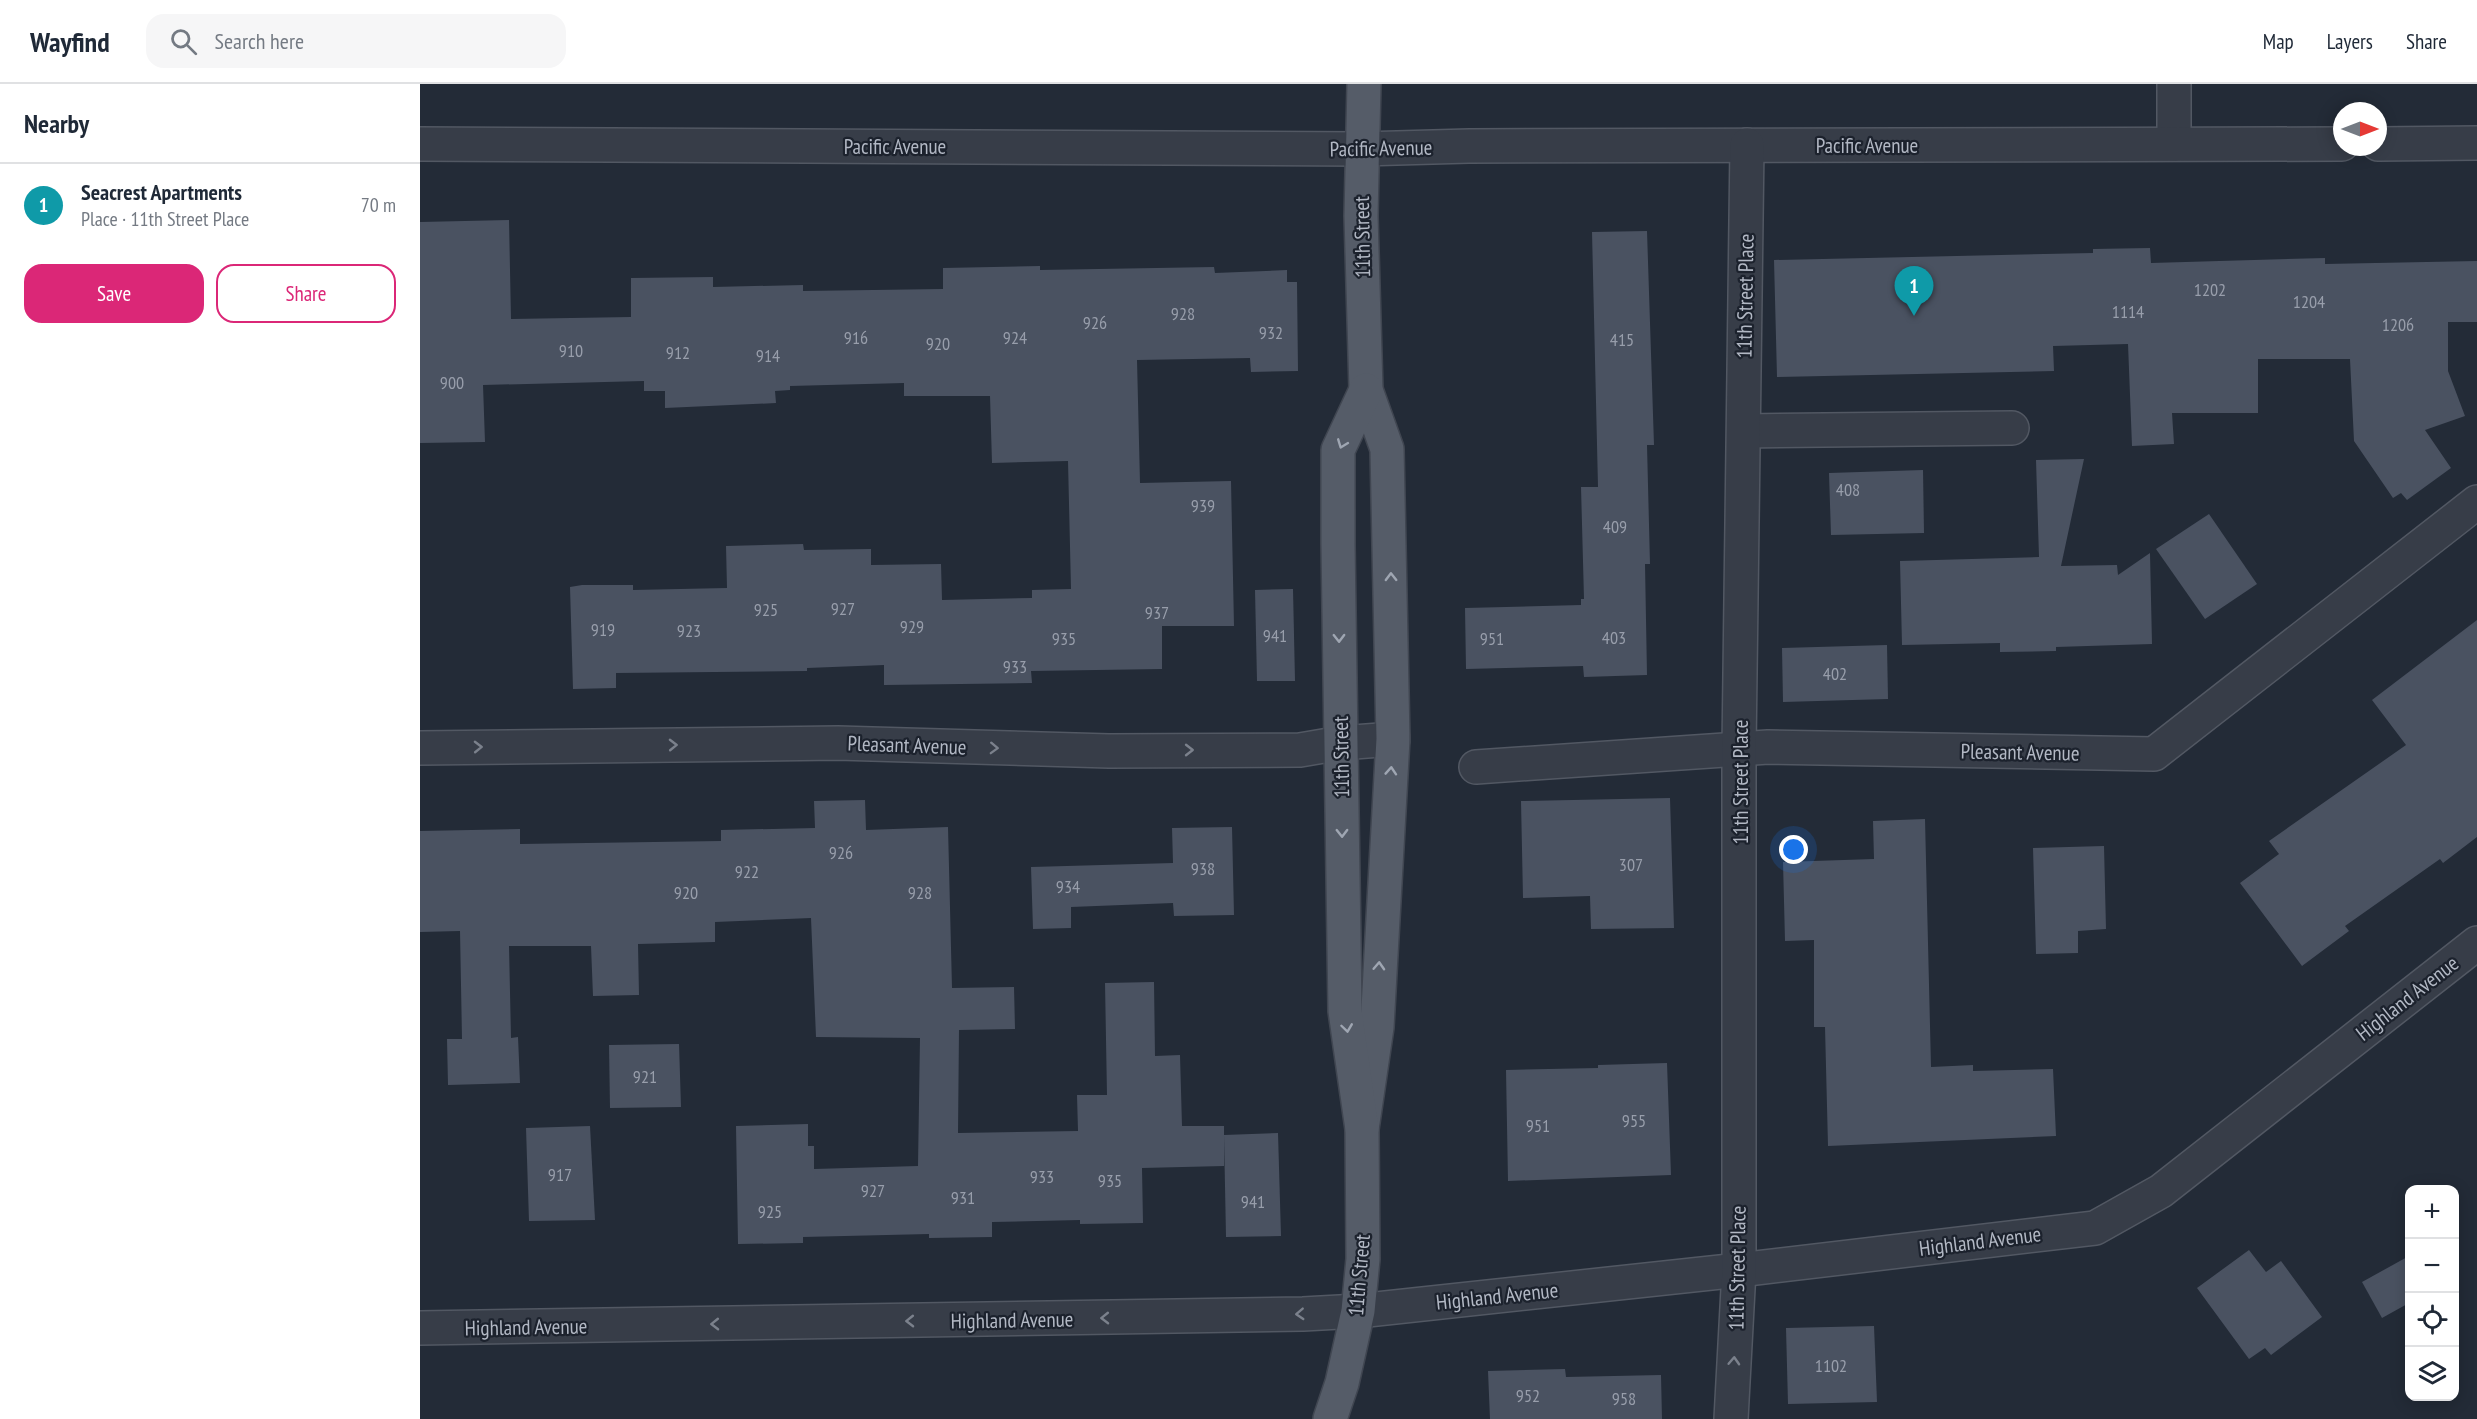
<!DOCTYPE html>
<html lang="en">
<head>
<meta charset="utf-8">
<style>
  :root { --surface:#fff; --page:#f6f6f7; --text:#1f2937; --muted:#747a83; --line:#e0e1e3; --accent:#db2777 }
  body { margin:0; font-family:"PT Sans Narrow",sans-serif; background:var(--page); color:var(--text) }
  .controls { position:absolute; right:18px; bottom:18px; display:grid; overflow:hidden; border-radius:12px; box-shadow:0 3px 15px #0003 }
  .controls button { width:54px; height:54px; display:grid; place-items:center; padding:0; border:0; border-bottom:2px solid var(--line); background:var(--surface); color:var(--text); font:30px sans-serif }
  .compass { position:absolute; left:1913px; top:18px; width:54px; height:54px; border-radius:50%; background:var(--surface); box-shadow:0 3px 15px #0003; rotate:90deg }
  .you { position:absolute; left:1374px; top:766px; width:21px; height:21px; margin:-15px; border:4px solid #fff; border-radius:50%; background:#1a73e8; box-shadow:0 0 0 9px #1a73e833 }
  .badge { display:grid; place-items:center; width:39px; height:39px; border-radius:50%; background:var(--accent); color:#fff; font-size:20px; font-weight:700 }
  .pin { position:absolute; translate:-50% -50px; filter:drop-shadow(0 2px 3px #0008) }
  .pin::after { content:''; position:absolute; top:32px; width:21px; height:18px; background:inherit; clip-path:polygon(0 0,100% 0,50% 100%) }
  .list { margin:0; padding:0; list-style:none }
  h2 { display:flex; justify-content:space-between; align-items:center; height:78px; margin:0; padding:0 24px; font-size:26px }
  h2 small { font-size:20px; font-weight:400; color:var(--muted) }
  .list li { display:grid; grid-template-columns:39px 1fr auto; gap:18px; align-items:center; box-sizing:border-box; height:84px; padding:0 24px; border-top:2px solid var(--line) }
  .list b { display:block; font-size:22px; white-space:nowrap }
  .list p { margin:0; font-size:20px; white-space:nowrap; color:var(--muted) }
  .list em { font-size:20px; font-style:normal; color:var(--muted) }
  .actions { display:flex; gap:12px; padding:18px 24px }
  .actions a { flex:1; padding:14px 0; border:2px solid var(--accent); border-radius:18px; text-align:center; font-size:21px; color:var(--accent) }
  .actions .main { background:var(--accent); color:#fff }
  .icon { flex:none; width:33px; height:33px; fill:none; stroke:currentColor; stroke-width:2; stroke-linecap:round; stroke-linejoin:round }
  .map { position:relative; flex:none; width:2057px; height:1335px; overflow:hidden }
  header { display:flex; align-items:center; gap:36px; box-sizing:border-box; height:84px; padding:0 30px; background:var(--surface); border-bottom:2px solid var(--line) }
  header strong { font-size:28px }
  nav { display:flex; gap:33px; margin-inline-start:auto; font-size:21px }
  .search { width:420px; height:54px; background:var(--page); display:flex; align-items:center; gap:15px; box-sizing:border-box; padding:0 21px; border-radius:18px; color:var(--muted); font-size:22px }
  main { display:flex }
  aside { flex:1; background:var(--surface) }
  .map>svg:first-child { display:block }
</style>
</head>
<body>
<header>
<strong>Wayfind</strong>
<div class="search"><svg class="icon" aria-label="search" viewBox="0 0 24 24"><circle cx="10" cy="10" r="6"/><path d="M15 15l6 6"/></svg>Search here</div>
<nav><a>Map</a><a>Layers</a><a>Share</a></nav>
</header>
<main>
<aside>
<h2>Nearby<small></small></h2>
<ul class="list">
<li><span class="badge" style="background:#0f9aa8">1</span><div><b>Seacrest Apartments</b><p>Place · 11th Street Place</p></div><em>70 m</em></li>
</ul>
<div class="actions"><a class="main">Save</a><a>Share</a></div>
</aside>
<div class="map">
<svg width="2057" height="1335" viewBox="0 0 2057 1335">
  <rect width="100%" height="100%" fill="#232b37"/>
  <!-- building -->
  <g fill="#4a5261">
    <polygon points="89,136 91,235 211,233 211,194 293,193 293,203 383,201 383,207 523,205 523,184 620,182 620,186 794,183 795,189 867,186 867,198 877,198 878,287 831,288 830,274 717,276 720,399 811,397 814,542 742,542 742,585 611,587 612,599 464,601 464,581 387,584 387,587 196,589 196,604 153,605 150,503 162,501 213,501 213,506 307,504 306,462 383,460 384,466 451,465 451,481 521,480 522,516 612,514 612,506 651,505 648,377 572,379 570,312 484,312 484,299 370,302 370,306 355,307 356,319 245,324 245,307 224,307 224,297 63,301 65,358 0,359 0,138"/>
    <polygon points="1227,147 1234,361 1227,361 1230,480 1225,480 1227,591 1164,593 1163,582 1046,585 1045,524 1161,521 1161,515 1164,515 1161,403 1178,403 1172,148"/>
    <polygon points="1730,164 1731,179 1905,174 1905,180 2057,177 2057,238 2028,238 2028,287 2045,332 2005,346 2031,384 1987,416 1981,409 1973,414 1934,357 1930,275 1838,275 1838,329 1752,329 1754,360 1712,362 1708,260 1633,262 1634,287 1357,293 1354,176 1673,169 1673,165"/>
    <polygon points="1664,375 1641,482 1697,481 1698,491 1730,469 1732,560 1636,563 1636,567 1580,568 1580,559 1482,561 1480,477 1619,473 1616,376"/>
    <polygon points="1503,386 1504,449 1411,451 1409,389"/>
    <polygon points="1789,430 1837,500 1785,535 1736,465"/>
    <polygon points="873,505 875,597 837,597 835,506"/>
    <polygon points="2057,536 2057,753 2023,779 2020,775 1925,842 1929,847 1882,882 1820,799 1859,770 1849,757 1986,661 1952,616"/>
    <polygon points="1467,561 1468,615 1363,618 1362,564"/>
    <polygon points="1250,714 1254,844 1171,845 1170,812 1103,814 1101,717"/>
    <polygon points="445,716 446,746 528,743 532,904 594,903 595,945 539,946 538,1049 658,1047 657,1011 687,1011 685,899 734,898 735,972 760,971 762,1042 804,1042 804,1082 722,1084 723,1139 660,1140 660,1136 572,1138 572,1153 509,1154 509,1150 383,1153 383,1159 318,1160 316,1042 388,1040 388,1062 394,1062 394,1085 498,1082 500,954 396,953 391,834 295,838 295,858 218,860 219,911 173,912 171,862 89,862 91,954 98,953 100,999 28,1001 27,955 42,955 40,847 0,848 0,747 100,745 100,760 301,757 301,746 395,744 394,717"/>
    <polygon points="1505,735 1511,983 1553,981 1553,987 1633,985 1636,1052 1408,1062 1405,943 1394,943 1394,856 1365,857 1363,778 1454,775 1453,737"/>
    <polygon points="812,743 814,831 754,832 753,819 651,823 651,844 613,845 611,783 753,779 752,744"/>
    <polygon points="1684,762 1686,845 1658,847 1658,869 1616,870 1613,764"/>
    <polygon points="259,960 261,1023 190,1024 189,961"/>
    <polygon points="1247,979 1251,1091 1088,1097 1086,986 1178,984 1178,981"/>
    <polygon points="170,1042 175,1136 109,1137 106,1044"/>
    <polygon points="858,1049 861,1152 806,1153 804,1051"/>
    <polygon points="1829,1166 1846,1188 1861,1177 1902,1233 1851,1271 1845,1264 1829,1275 1777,1204"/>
    <polygon points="1989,1172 1989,1219 1962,1234 1942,1198"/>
    <polygon points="1454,1242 1457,1318 1368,1320 1366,1244"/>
    <polygon points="1145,1285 1146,1293 1241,1291 1242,1335 1070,1335 1068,1287"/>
  </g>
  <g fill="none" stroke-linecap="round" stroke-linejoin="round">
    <!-- minor casing -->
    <g stroke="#525863" stroke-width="36">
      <g id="minor">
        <polyline points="1754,0 1754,60"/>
        <polyline points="0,60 941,65 1049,62 1922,60"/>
        <polyline points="1958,60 2057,59"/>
        <polyline points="1324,347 1592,344"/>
        <polyline points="0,664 418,659 689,667 880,666 921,659 973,655"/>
        <polyline points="1056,683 1348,663 1734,670 2057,418"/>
        <polyline points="0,1244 883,1230 938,1227 1319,1186 1675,1144 1741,1107 2057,859"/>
        <polyline points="1311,1335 1319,1186 1319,665 1327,61"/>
      </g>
    </g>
    <!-- major casing -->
    <g stroke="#404651" stroke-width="36">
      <g id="major">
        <polyline points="942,1045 957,943 973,655 967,365 946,306 941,132 944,0"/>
        <polyline points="910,1335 922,1299 938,1227 943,1175 942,1045 925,927 918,460 918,366 946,306"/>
      </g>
    </g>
    <!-- minor -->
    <use href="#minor" stroke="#373d48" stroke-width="33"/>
    <!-- major -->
    <use href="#major" stroke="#555c68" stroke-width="33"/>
  </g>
  <!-- one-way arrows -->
  <defs><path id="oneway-chevron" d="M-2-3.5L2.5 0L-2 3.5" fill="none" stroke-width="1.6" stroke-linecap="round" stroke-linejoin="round" transform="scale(1.5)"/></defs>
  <g stroke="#9fa6b2">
    <use href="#oneway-chevron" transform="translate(922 360) rotate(111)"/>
    <use href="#oneway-chevron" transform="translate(971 493) rotate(-91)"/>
    <use href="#oneway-chevron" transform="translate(919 554) rotate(89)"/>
    <use href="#oneway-chevron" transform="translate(971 687) rotate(-86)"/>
    <use href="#oneway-chevron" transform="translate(922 749) rotate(89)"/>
    <use href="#oneway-chevron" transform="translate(959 882) rotate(-87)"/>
    <use href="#oneway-chevron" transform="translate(927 944) rotate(82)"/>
  </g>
  <g stroke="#7b818c">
    <use href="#oneway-chevron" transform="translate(253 661) rotate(-1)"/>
    <use href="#oneway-chevron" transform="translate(58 663) rotate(-1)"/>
    <use href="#oneway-chevron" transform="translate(574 664) rotate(2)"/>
    <use href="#oneway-chevron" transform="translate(769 666)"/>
    <use href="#oneway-chevron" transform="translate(880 1230) rotate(177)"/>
    <use href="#oneway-chevron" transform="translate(685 1234) rotate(179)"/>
    <use href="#oneway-chevron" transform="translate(490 1237) rotate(179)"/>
    <use href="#oneway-chevron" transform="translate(295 1240) rotate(179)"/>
    <use href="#oneway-chevron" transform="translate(1314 1277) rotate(-87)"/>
  </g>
  <g text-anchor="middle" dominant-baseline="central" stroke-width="4.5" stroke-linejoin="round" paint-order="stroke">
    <!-- number labels -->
    <g font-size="18" fill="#989eab">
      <text x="1790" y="205">1202</text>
      <text x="1889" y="217">1204</text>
      <text x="1708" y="227">1114</text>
      <text x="763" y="229">928</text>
      <text x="675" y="238">926</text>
      <text x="1978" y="240">1206</text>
      <text x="851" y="248">932</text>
      <text x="436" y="253">916</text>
      <text x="595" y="253">924</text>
      <text x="1202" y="255">415</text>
      <text x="518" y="259">920</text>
      <text x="151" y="266">910</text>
      <text x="258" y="268">912</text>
      <text x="348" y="271">914</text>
      <text x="32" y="298">900</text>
      <text x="1428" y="405">408</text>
      <text x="783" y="421">939</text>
      <text x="1195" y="442">409</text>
      <text x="423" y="524">927</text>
      <text x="346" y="525">925</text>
      <text x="737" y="528">937</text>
      <text x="492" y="542">929</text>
      <text x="183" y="545">919</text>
      <text x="269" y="546">923</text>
      <text x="855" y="551">941</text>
      <text x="1194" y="553">403</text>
      <text x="644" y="554">935</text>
      <text x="1072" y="554">951</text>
      <text x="595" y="582">933</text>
      <text x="1415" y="589">402</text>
      <text x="421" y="768">926</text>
      <text x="1211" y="780">307</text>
      <text x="783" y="784">938</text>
      <text x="327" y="787">922</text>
      <text x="648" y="802">934</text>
      <text x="266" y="808">920</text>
      <text x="500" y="808">928</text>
      <text x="225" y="992">921</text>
      <text x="1214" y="1036">955</text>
      <text x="1118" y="1041">951</text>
      <text x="140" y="1090">917</text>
      <text x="622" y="1092">933</text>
      <text x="690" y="1096">935</text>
      <text x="453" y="1106">927</text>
      <text x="543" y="1113">931</text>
      <text x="833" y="1117">941</text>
      <text x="350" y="1127">925</text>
      <text x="1411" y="1281">1102</text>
      <text x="1108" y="1311">952</text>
      <text x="1204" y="1314">958</text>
    </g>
    <!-- street labels -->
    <g font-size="21" fill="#b2b8c4" stroke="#1c222d">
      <text x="1447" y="61">Pacific Avenue</text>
      <text x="475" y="62">Pacific Avenue</text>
      <text transform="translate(961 64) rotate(-1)">Pacific Avenue</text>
      <text transform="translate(942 153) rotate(-91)">11th Street</text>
      <text transform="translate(1325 212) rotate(-89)">11th Street Place</text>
      <text transform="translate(487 661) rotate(2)">Pleasant Avenue</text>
      <text transform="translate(1600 668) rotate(1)">Pleasant Avenue</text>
      <text transform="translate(921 673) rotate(-91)">11th Street</text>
      <text transform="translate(1320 698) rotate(-90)">11th Street Place</text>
      <text transform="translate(1987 914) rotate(-38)">Highland Avenue</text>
      <text transform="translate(1560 1157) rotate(-7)">Highland Avenue</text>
      <text transform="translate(1317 1184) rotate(-89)">11th Street Place</text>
      <text transform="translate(939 1191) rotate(-85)">11th Street</text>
      <text transform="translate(1077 1212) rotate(-6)">Highland Avenue</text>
      <text transform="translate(592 1236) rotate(-1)">Highland Avenue</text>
      <text transform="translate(106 1243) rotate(-1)">Highland Avenue</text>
    </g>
  </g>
</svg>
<div class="controls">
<button>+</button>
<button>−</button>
<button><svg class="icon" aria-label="locate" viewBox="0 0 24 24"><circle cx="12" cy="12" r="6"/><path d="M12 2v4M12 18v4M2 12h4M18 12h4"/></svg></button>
<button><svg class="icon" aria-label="layers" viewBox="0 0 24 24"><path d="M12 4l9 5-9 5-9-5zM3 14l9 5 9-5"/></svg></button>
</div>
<svg class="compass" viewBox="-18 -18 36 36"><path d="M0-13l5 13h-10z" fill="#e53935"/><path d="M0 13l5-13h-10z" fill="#747a83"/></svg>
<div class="you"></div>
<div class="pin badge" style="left:1494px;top:232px;background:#0f9aa8">1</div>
</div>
</main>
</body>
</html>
